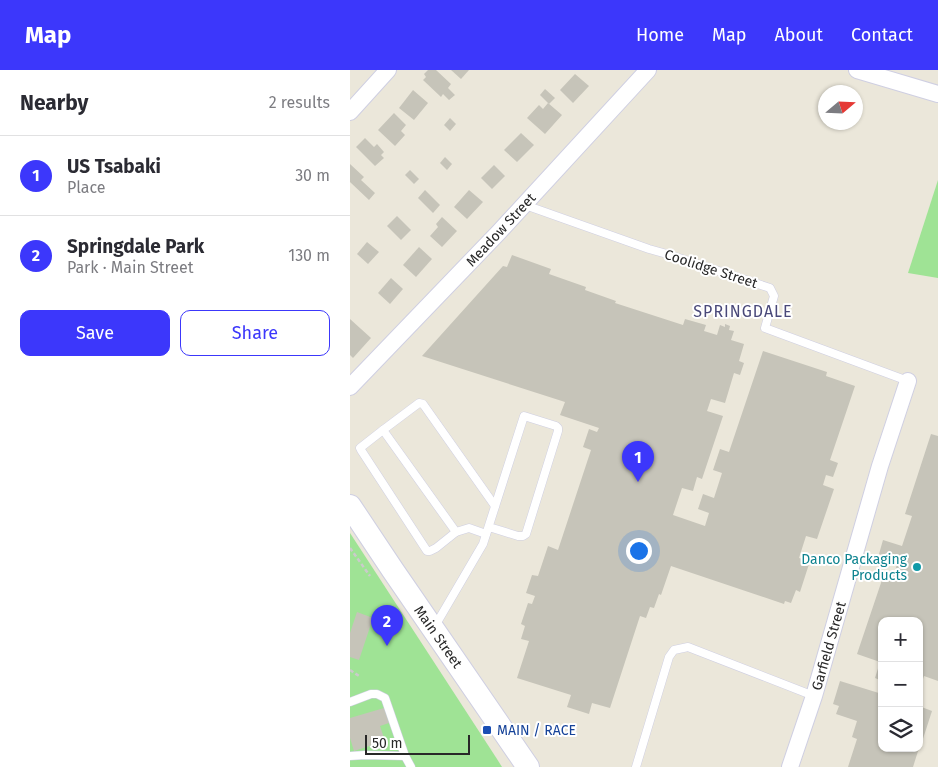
<!DOCTYPE html>
<html lang="en">
<head>
<meta charset="utf-8">
<style>
  :root { --surface:#fff; --page:#f7f7f7; --text:#2b2b33; --muted:#7c7c81; --line:#e1e1e2; --accent:#3c37fb }
  body { margin:0; font-family:"Fira Sans",sans-serif; background:var(--page); color:var(--text) }
  .controls { position:absolute; right:15px; bottom:15px; display:grid; overflow:hidden; border-radius:10px; box-shadow:0 1px 4px #0004 }
  .controls button { width:45px; height:45px; display:grid; place-items:center; padding:0; border:0; border-bottom:1px solid var(--line); background:var(--surface); color:var(--text); font:25px sans-serif }
  .compass { position:absolute; left:468px; top:15px; width:45px; height:45px; border-radius:50%; background:var(--surface); box-shadow:0 1px 4px #0004; rotate:71deg }
  .scale { position:absolute; left:15px; bottom:12px; width:105px; box-sizing:border-box; padding-left:5px; border:2px solid #282828; border-top:0; font-size:14px; line-height:18px; white-space:nowrap; color:#282828; -webkit-text-stroke:4px #fff; paint-order:stroke }
  .you { position:absolute; left:288px; top:480px; width:18px; height:18px; margin:-12px; border:4px solid #fff; border-radius:50%; background:#1a73e8; box-shadow:0 0 0 8px #1a73e833 }
  .badge { display:grid; place-items:center; width:32px; height:32px; border-radius:50%; background:var(--accent); color:#fff; font-size:16px; font-weight:700 }
  .pin { position:absolute; translate:-50% -41px; filter:drop-shadow(0 1px 2px #0008) }
  .pin::after { content:''; position:absolute; top:26px; width:18px; height:15px; background:inherit; clip-path:polygon(0 0,100% 0,50% 100%) }
  .list { margin:0; padding:0; list-style:none }
  h2 { display:flex; justify-content:space-between; align-items:center; height:65px; margin:0; padding:0 20px; font-size:21px }
  h2 small { font-size:16px; font-weight:400; color:var(--muted) }
  .list li { display:grid; grid-template-columns:32px 1fr auto; gap:15px; align-items:center; box-sizing:border-box; height:80px; padding:0 20px; border-top:1px solid var(--line) }
  .list b { display:block; font-size:19px; white-space:nowrap }
  .list p { margin:0; font-size:16px; white-space:nowrap; color:var(--muted) }
  .list em { font-size:16px; font-style:normal; color:var(--muted) }
  .actions { display:flex; gap:10px; padding:15px 20px }
  .actions a { flex:1; padding:11px 0; border:1px solid var(--accent); border-radius:10px; text-align:center; font-size:18px; color:var(--accent) }
  .actions .main { background:var(--accent); color:#fff }
  .icon { flex:none; width:28px; height:28px; fill:none; stroke:currentColor; stroke-width:2; stroke-linecap:round; stroke-linejoin:round }
  .map { position:relative; flex:none; width:588px; height:697px; overflow:hidden }
  header { display:flex; align-items:center; gap:30px; box-sizing:border-box; height:70px; padding:0 25px; background:var(--accent); color:#fff }
  header strong { font-size:24px }
  nav { display:flex; gap:28px; margin-inline-start:auto; font-size:18px }
  main { display:flex }
  aside { flex:1; background:var(--surface) }
  .map>svg:first-child { display:block }
</style>
</head>
<body>
<header>
<strong>Map</strong>
<nav><a>Home</a><a>Map</a><a>About</a><a>Contact</a></nav>
</header>
<main>
<aside>
<h2>Nearby<small>2 results</small></h2>
<ul class="list">
<li><span class="badge">1</span><div><b>US Tsabaki</b><p>Place</p></div><em>30 m</em></li>
<li><span class="badge">2</span><div><b>Springdale Park</b><p>Park · Main Street</p></div><em>130 m</em></li>
</ul>
<div class="actions"><a class="main">Save</a><a>Share</a></div>
</aside>
<div class="map">
<svg width="588" height="697" viewBox="0 0 588 697">
  <rect width="100%" height="100%" fill="#ebe7da"/>
  <!-- green -->
  <g fill="#9fe395">
    <polygon points="588,110 588,208 558,203"/>
    <polygon points="0,463 147,689 152,697 0,697"/>
  </g>
  <!-- building -->
  <g fill="#c6c4b9">
    <polygon points="78,0 86,0 101,14 98,18 105,25 99,30 93,24 91,27 73,10 76,7 74,4"/>
    <polygon points="101,0 119,0 111,9"/>
    <polygon points="225,4 239,16 223,33 210,20"/>
    <polygon points="195,19 205,28 199,34 190,25"/>
    <polygon points="63,20 78,33 64,50 49,38"/>
    <polygon points="198,33 212,45 195,64 177,48 189,35 193,39"/>
    <polygon points="44,43 56,55 51,61 55,65 45,76 28,60"/>
    <polygon points="100,48 106,54 100,61 94,55"/>
    <polygon points="171,63 184,75 167,92 154,80"/>
    <polygon points="15,68 24,77 27,74 34,82 31,85 34,88 25,96 6,77"/>
    <polygon points="95,87 102,94 97,100 90,93"/>
    <polygon points="0,94 14,107 11,110 25,123 19,130 0,112"/>
    <polygon points="144,95 155,106 142,119 131,108"/>
    <polygon points="60,100 69,109 64,114 55,105"/>
    <polygon points="75,120 90,135 83,143 68,128"/>
    <polygon points="119,120 133,132 117,149 104,137"/>
    <polygon points="47,146 61,160 51,170 37,156"/>
    <polygon points="92,147 107,161 92,177 80,166 88,157 86,154"/>
    <polygon points="17,172 29,182 18,194 7,184"/>
    <polygon points="69,177 82,189 66,207 53,195"/>
    <polygon points="162,185 201,199 199,204 236,217 235,220 266,231 265,233 333,255 335,249 356,255 354,261 367,265 370,255 375,257 375,254 380,256 379,260 384,261 381,270 394,274 389,291 394,293 390,305 384,303 375,333 361,329 357,341 373,346 352,409 347,407 343,421 332,418 323,445 355,456 359,443 348,439 353,424 364,428 372,403 363,400 370,379 379,382 413,281 477,302 476,306 505,316 480,390 488,393 483,407 476,405 473,415 484,419 467,469 456,466 449,488 460,491 450,522 446,520 441,533 435,531 434,534 321,496 311,525 309,524 304,538 300,537 296,548 290,546 260,638 242,633 239,644 217,637 221,625 167,608 179,571 171,569 175,556 171,554 178,533 182,534 185,526 176,523 182,505 188,506 198,476 208,480 241,380 233,377 239,359 247,362 249,358 210,345 215,332 72,286 153,196 157,197"/>
    <polygon points="41,208 53,219 40,234 28,223"/>
    <polygon points="0,249 21,268 3,288 0,285"/>
    <polygon points="581,364 588,366 588,611 574,606 570,618 569,551 532,551 532,611 525,608 530,592 507,584 534,504 543,507 548,491 529,484 533,470 552,476 562,446 555,444"/>
    <polygon points="7,542 23,548 9,590 0,587 0,563"/>
    <polygon points="490,611 532,624 532,678 569,678 563,697 498,697 507,669 502,667 507,651 486,644 489,636 483,634"/>
    <polygon points="569,636 582,641 570,678 569,678"/>
    <polygon points="34,638 39,653 30,656 35,671 4,681 0,668 0,648"/>
  </g>
  <g fill="none" stroke-linecap="round" stroke-linejoin="round">
    <!-- service casing -->
    <g stroke="#cfcfe2" stroke-width="9">
      <g id="service">
        <polyline points="175,135 299,179 317,184 420,218 424,226 415,258 558,311"/>
        <polyline points="33,360 10,378 11,380 77,481 80,481 86,478 106,462"/>
        <polyline points="136,464 119,458 106,462 33,360 69,333 73,334 145,436"/>
        <polyline points="85,556 133,474 174,346 206,356 208,358 208,361 176,464 173,466 168,466 139,457"/>
        <polyline points="0,632 21,624 27,624 35,628 55,686 61,697"/>
        <polyline points="0,686 15,685 55,686"/>
        <polyline points="286,697 319,587 324,580 338,577 464,626"/>
      </g>
    </g>
    <!-- minor casing -->
    <g stroke="#cfcfe2" stroke-width="18">
      <g id="minor">
        <polyline points="507,0 588,24"/>
        <polyline points="0,42 38,0"/>
        <polyline points="0,317 149,162 298,0"/>
        <polyline points="440,697 464,626 530,396 558,311"/>
      </g>
    </g>
    <!-- secondary casing -->
    <g stroke="#cfcfe2" stroke-width="24">
      <polyline id="secondary" points="0,436 42,499 178,697"/>
    </g>
    <!-- path -->
    <g stroke="#cbcbcb" stroke-width="2.5" stroke-dasharray="4 2.5" stroke-linecap="butt">
      <polyline points="0,478 20,506"/>
      <polyline points="0,600 9,606"/>
    </g>
    <!-- service -->
    <use href="#service" stroke="#fff" stroke-width="8"/>
    <!-- minor -->
    <use href="#minor" stroke="#fff" stroke-width="16"/>
    <!-- secondary -->
    <use href="#secondary" stroke="#fff" stroke-width="22"/>
  </g>
  <!-- markers -->
  <circle fill="#0f9aa8" stroke="#fff" stroke-width="2" cx="567" cy="497" r="5"/>
  <rect fill="#1a4fb4" stroke="#fff" stroke-width="2" x="132" y="655" width="10" height="10" rx="2.5"/>
  <g text-anchor="middle" dominant-baseline="central" stroke-width="4" stroke-linejoin="round" paint-order="stroke">
    <!-- street labels -->
    <g font-size="14" fill="#282828" stroke="#fff">
      <text transform="translate(151 160) rotate(-47)">Meadow Street</text>
      <text transform="translate(361 199) rotate(18)">Coolidge Street</text>
      <text transform="translate(88 567) rotate(55)">Main Street</text>
      <text transform="translate(479 576) rotate(-74)">Garfield Street</text>
    </g>
    <!-- culture labels -->
    <g font-size="14" fill="#0d838f" stroke="#fff" text-anchor="end">
      <text x="557" y="489">Danco Packaging<tspan x="557" dy="16">Products</tspan></text>
    </g>
    <!-- transit labels -->
    <g font-size="14" fill="#164399" stroke="#fff" text-anchor="start">
      <text x="147" y="660">MAIN / RACE</text>
    </g>
    <!-- quarter labels -->
    <g font-size="16" letter-spacing="1" fill="#4a4979" stroke="#fff">
      <text x="393" y="241">SPRINGDALE</text>
    </g>
  </g>
</svg>
<div class="controls">
<button>+</button>
<button>−</button>
<button><svg class="icon" aria-label="layers" viewBox="0 0 24 24"><path d="M12 4l9 5-9 5-9-5zM3 14l9 5 9-5"/></svg></button>
</div>
<svg class="compass" viewBox="-18 -18 36 36"><path d="M0-13l5 13h-10z" fill="#e53935"/><path d="M0 13l5-13h-10z" fill="#7c7c81"/></svg>
<div class="scale">50 m</div>
<div class="you"></div>
<div class="pin badge" style="left:288px;top:412px">1</div>
<div class="pin badge" style="left:37px;top:576px">2</div>
</div>
</main>
</body>
</html>
